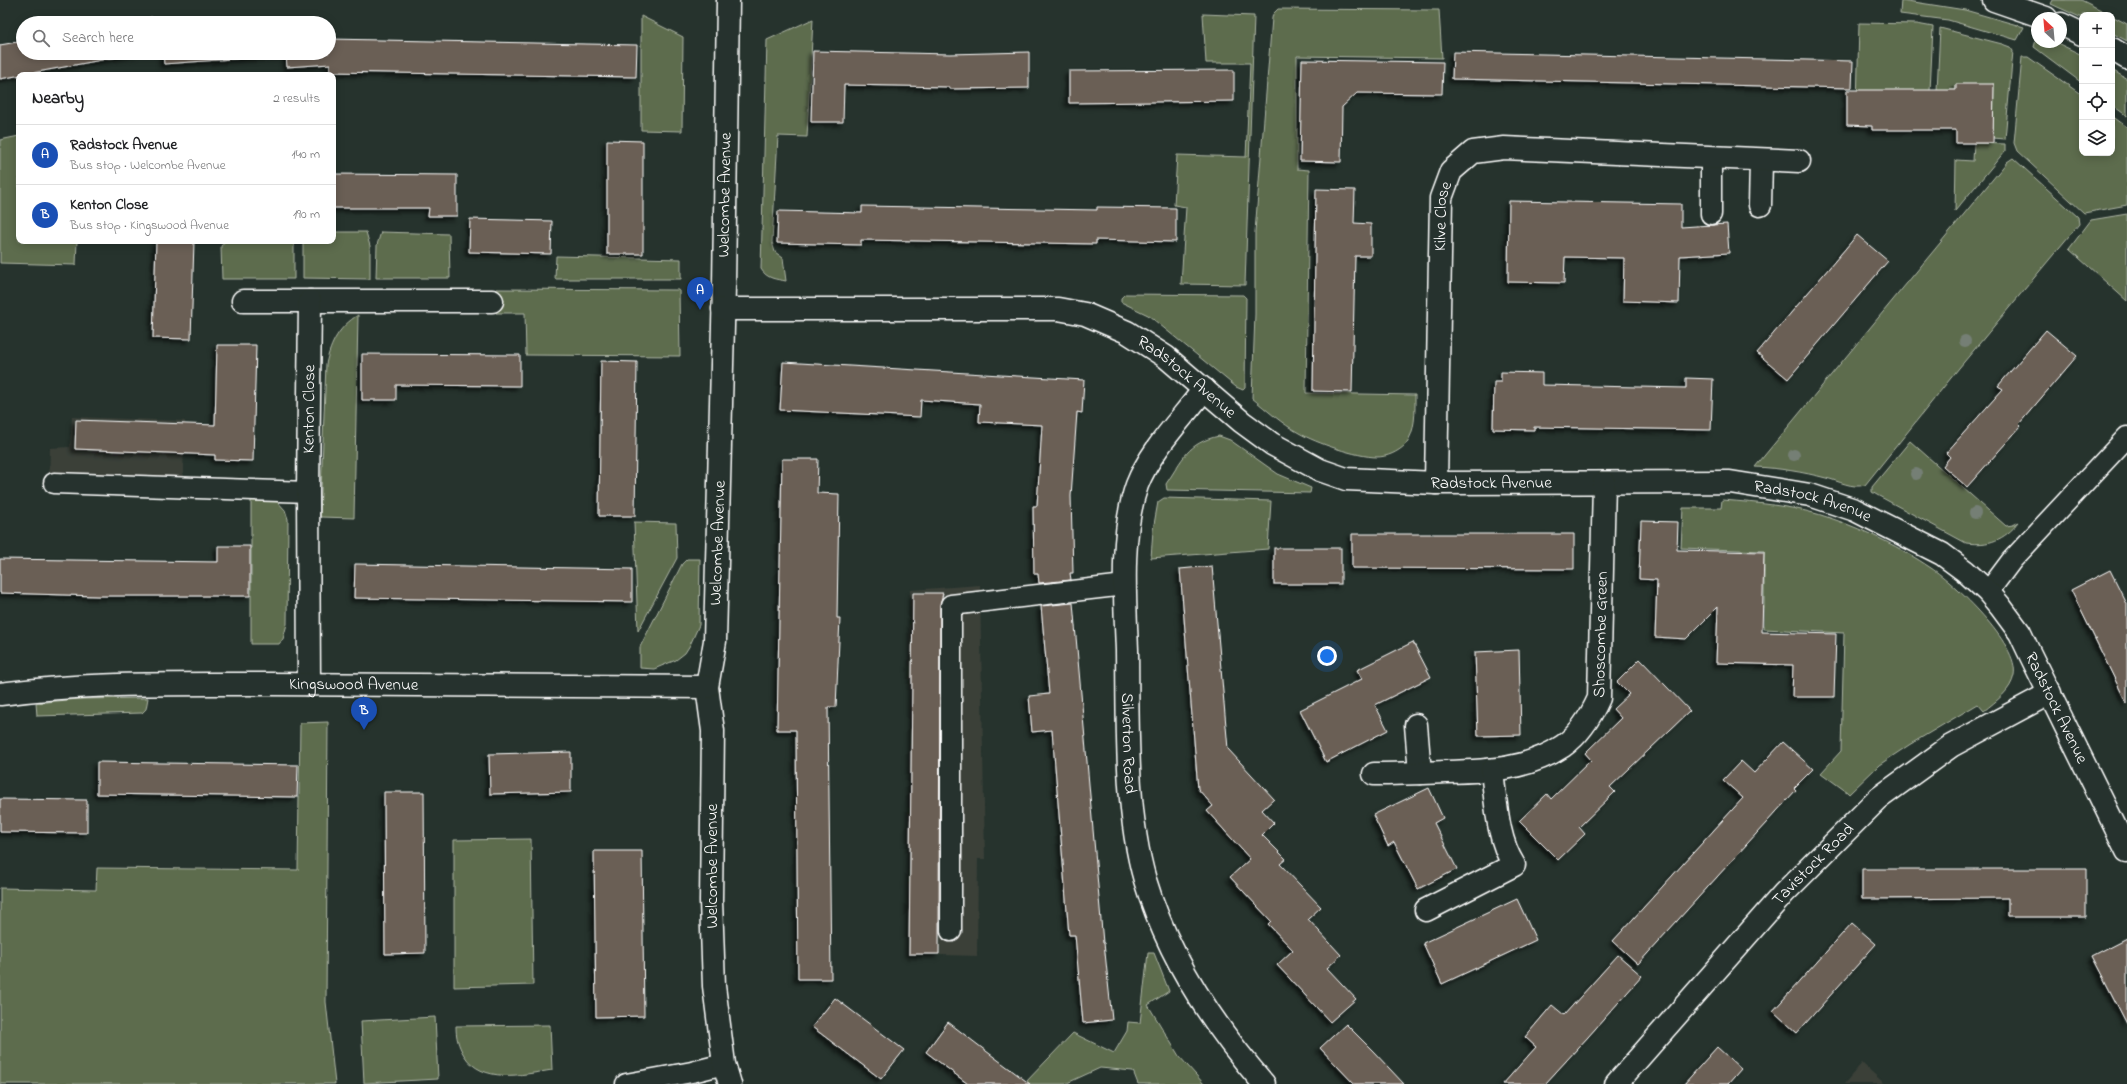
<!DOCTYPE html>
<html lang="en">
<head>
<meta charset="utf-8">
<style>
  :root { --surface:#fff; --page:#f2f2f2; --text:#202124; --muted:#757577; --line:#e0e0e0; --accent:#d93025 }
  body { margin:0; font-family:"Indie Flower",sans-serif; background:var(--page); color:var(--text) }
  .controls { position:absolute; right:12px; top:12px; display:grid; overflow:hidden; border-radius:8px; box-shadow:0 2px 10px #0003 }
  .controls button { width:36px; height:36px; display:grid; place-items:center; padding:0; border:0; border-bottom:1px solid var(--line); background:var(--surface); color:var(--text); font:20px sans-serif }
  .compass { position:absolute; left:2031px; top:12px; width:36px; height:36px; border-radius:50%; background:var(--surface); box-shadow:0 2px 10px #0003; rotate:334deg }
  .you { position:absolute; left:1327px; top:656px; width:14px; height:14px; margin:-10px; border:3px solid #fff; border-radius:50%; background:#1a73e8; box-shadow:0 0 0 6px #1a73e833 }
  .badge { display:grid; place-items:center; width:26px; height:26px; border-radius:50%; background:var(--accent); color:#fff; font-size:13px; font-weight:700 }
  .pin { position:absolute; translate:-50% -33px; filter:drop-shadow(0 1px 2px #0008) }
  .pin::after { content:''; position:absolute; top:21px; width:14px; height:12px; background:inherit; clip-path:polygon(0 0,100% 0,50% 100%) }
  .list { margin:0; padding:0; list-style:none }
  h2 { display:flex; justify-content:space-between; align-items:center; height:52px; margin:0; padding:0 16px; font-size:17px }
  h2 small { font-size:13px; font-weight:400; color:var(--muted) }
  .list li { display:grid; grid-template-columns:26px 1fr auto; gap:12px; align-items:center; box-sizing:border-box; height:60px; padding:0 16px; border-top:1px solid var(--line) }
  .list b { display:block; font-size:15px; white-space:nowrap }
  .list p { margin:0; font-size:13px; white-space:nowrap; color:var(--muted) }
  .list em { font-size:13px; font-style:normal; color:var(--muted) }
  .icon { flex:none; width:22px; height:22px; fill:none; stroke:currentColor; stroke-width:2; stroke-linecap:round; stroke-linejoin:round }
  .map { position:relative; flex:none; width:2127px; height:1084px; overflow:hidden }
  .search { position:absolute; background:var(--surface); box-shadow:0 2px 10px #0003; left:16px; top:16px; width:320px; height:44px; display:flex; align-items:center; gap:10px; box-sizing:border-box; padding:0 14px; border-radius:22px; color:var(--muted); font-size:15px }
  .panel { position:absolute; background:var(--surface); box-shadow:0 2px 10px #0003; left:16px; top:72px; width:320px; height:172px; border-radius:8px }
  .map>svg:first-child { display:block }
</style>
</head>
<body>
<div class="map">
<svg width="2127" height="1084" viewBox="0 0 2127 1084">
  <defs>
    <filter id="shadow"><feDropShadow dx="-3.5" dy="3.5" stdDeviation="2" flood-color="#0009"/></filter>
  </defs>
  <rect width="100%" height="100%" fill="#26332d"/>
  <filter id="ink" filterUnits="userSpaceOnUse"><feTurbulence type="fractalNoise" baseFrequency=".025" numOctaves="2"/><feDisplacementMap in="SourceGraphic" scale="8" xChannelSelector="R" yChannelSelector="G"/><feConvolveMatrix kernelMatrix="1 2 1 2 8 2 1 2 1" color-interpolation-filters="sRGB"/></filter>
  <g filter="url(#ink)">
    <!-- built -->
    <g fill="#3a4039">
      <polygon points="72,417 185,421 182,497 49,492 50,448 70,447"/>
      <polygon points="980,585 985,859 978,859 977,956 908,954 910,590"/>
      <polygon points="1862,1063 1885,1084 1844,1084"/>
    </g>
    <!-- green -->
    <g fill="#5d6c4e" stroke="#aeb6a6">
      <polygon points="1901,0 1965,10 2024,27 2017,40 1948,20 1900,14"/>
      <polygon points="2053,0 2081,0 2111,15 2082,15 2082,18 2051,4"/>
      <path d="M1278 9 1439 10 1442 58 1297 56V169L1309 170 1306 393 1415 395C1415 411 1416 432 1405 445 1398 452 1387 457 1377 457 1357 457 1316 443 1299 433 1282 424 1267 410 1252 398L1255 314V232L1272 18 1273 14Z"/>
      <polygon points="1203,14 1254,16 1245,285 1181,284 1186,207 1174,205 1177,155 1246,157 1250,63 1206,63"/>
      <polygon points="641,16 683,37 682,131 641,130"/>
      <polygon points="2112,16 2127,24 2127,41 2112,33"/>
      <path d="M813 19 807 137 778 136 772 242 775 252 783 258 786 281C776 279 767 279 761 269L767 40Z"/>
      <polygon points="1859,23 1917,24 1933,27 1930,91 1857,108"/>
      <polygon points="1940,28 2002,44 2010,47 2013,51 2005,139 1993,138 1994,84 1956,91 1937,91"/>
      <polygon points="2037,36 2037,42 2055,42 2082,55 2082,83 2034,47"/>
      <polygon points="2022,57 2028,57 2082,95 2082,153 2112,153 2112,116 2127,127 2127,205 2084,213 2017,151 2014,143"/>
      <polygon points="2112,70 2127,79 2127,116 2112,105"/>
      <polygon points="19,136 19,241 77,241 76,265 0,263 0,140"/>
      <polygon points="1974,143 2005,144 2005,151 1955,211 1956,160 1973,161"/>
      <path d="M2013 158 2078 217 2079 224 1959 368 1865 485C1852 489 1839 481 1826 478 1803 472 1779 468 1755 467L2007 162Z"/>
      <polygon points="2127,214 2127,301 2069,249 2091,220"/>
      <polygon points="333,232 366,232 370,246 370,279 303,278 303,241 333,241"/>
      <polygon points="381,232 449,234 450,278 376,278 377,245"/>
      <polygon points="225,241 294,241 294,279 222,279 221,246"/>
      <polygon points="556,256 681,259 681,279 555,279"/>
      <polygon points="497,289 679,290 680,356 526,355 525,313 496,313"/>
      <polygon points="1125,294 1243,295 1246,298 1245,388 1243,390 1236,387 1148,315 1121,302 1121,298"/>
      <path d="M358 315 354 518 320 517 326 364C331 342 339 327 358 315Z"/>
      <path d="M1219 436 1230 440 1278 474 1311 488 1310 493 1167 490 1166 484C1183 459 1187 443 1219 436Z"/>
      <path d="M1910 441 2006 526 2013 525 2019 522C2004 540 1989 546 1966 543L1877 495 1872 492V487Z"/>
      <polygon points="1164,498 1271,501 1268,549 1151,558 1153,530 1158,502"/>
      <polygon points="251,499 276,500 285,510 288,519 287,624 283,639 279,644 251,644"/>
      <path d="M1722 500C1760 503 1797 506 1833 519 1867 531 1900 547 1931 568 1954 583 2020 645 2014 675 2011 691 1996 701 1984 711L1978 704 1909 745 1879 765 1849 794 1847 792 1821 773 1841 751 1844 633 1764 629V551L1681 548 1683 508H1721Z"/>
      <polygon points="634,522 676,523 677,558 638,631"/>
      <polygon points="687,559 700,559 699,625 690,645 685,653 676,660 654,669 640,668 640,647 682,564"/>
      <polygon points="148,698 146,709 142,713 37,716 36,703 78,699"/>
      <polygon points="328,722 326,1002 335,1084 0,1084 0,888 96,890 97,868 298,870 300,723"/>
      <polygon points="531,839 533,985 454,987 454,840"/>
      <polygon points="1148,953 1154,953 1169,991 1148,1005 1179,1056 1204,1084 1138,1084 1133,1071 1100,1068 1065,1084 1024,1084 1073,1033 1114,1053 1127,1031 1128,1022 1140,1023"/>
      <polygon points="435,1017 438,1079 364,1083 361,1021"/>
      <path d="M550 1025 552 1070C521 1075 482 1084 464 1055 458 1045 456 1037 456 1026Z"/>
    </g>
    <!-- building -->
    <g fill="#6a5f54" stroke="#fff" filter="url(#shadow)">
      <polygon points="152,17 153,23 119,23"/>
      <polygon points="329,39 637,45 636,77 330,72 330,64 287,67 286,55 164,64 163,53 329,53"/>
      <polygon points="23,41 23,53 139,53 0,79 0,45"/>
      <polygon points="813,51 950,54 1029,52 1029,88 950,89 950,87 844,85 843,122 811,122"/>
      <polygon points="1453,52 1853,61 1852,88 1452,79"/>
      <polygon points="1302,60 1443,62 1442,94 1357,93 1342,107 1341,162 1300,161"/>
      <polygon points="1234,70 1234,101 1069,103 1069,71"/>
      <polygon points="1956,84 1994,84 1993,143 1956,143 1956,130 1872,130 1872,126 1847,125 1847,90 1956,90"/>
      <polygon points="607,140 643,141 643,254 607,254"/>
      <polygon points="333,174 457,175 457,216 428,216 429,208 333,208"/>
      <polygon points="1316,189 1355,190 1354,223 1371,224 1371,256 1355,256 1352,392 1313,391"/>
      <polygon points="1509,201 1681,204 1681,227 1727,224 1729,253 1680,256 1679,303 1623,301 1624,258 1565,257 1564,283 1508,282"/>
      <polygon points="862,206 1097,210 1097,207 1176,208 1176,242 1096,240 1096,244 861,240 861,245 777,243 778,211 862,213"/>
      <polygon points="470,219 552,221 551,254 469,252"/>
      <polygon points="1857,235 1888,261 1788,379 1757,353"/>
      <polygon points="156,241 194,241 191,339 153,338"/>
      <polygon points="2046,330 2077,356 2019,424 2021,426 1967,487 1943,466 1950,457 1946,453 2003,389 1998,386"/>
      <polygon points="217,345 256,345 253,461 215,460 215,455 75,449 76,420 215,425"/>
      <polygon points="362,354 520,355 520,386 396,385 396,400 362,400"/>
      <polygon points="601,361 637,362 635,516 599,516"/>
      <polygon points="783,362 1084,380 1082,413 1077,412 1071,496 1073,573 1070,573 1071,580 1039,583 1038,574 1034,574 1033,506 1037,506 1042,425 979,422 980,404 921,400 920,417 780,410"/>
      <polygon points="1501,372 1542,373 1542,385 1686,388 1686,378 1713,379 1711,430 1534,427 1534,430 1493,429 1494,382 1501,382"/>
      <polygon points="782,459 818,459 817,493 839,494 837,618 840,618 836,707 828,707 831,979 798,979 796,730 777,730"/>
      <polygon points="1641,521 1678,522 1677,550 1764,552 1762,632 1836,634 1834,697 1792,697 1793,665 1716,663 1718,607 1686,639 1655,637 1657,580 1639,579"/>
      <polygon points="1352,534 1574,534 1574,569 1352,568"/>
      <polygon points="218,546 250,546 250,596 97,596 0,593 0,559 218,562"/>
      <rect x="1274" y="548" width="67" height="36"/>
      <polygon points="355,564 632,569 632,602 354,598"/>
      <polygon points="1212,566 1228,749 1274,799 1262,810 1274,823 1262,835 1286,859 1280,864 1321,907 1308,919 1341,955 1327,968 1356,999 1330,1022 1277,965 1293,950 1268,924 1271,921 1230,877 1250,859 1207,811 1213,806 1198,789 1180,569"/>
      <polygon points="2110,570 2127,604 2127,704 2071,590"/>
      <polygon points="913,593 943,593 940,605 939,954 909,954"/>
      <polygon points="1073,603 1103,943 1104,943 1112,1020 1083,1023 1075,935 1069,935 1052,730 1032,732 1029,696 1049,694 1041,606"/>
      <polygon points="1413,642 1431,677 1375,705 1388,730 1326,762 1300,710 1362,679 1357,670"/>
      <polygon points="1519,650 1521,735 1478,736 1475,652"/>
      <polygon points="1640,659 1690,711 1610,787 1615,792 1579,827 1585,834 1558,860 1519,821 1547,794 1551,799 1591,760 1585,753 1621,718 1613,709 1629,694 1617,682"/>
      <polygon points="1783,742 1813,769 1794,788 1796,790 1638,964 1613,941 1743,798 1723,780 1741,761 1754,773"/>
      <polygon points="571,752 571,792 490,794 489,754"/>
      <polygon points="97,762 298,765 297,797 97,794"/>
      <polygon points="1429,788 1443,818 1434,823 1457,869 1418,889 1394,842 1388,846 1373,815"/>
      <polygon points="384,792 424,792 425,953 385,954"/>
      <polygon points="0,799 87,800 87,833 0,832"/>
      <polygon points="594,851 642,851 644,1016 596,1017"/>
      <polygon points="1862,869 2086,869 2086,917 2008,917 2008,898 1862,899"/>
      <polygon points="1517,899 1536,940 1442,984 1423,943"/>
      <polygon points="1852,923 1876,944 1797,1033 1773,1011"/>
      <polygon points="2127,938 2127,1024 2092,956"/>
      <polygon points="1618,955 1642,976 1588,1037 1545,1084 1503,1084 1536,1047 1525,1037 1552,1005 1564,1015"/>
      <polygon points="835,998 904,1050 881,1079 812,1027"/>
      <polygon points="948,1022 982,1048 1030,1084 968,1084 926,1052"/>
      <polygon points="1346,1024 1373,1051 1404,1084 1354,1084 1320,1048"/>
      <polygon points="1717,1047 1741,1069 1728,1084 1684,1084"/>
    </g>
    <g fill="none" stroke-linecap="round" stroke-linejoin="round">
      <!-- lane casing -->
      <g stroke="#fff" stroke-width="23">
        <g id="lane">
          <polyline points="1711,214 1711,159"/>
          <polyline points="54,483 308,492"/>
          <polyline points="1988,592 2012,560 2127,437"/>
          <polyline points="951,931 951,605 1125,585"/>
          <polyline points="626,1084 692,1072 724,1064"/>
        </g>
      </g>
      <!-- street casing -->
      <g stroke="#fff" stroke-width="25">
        <g id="street">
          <polyline points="728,0 724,286 715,641 707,687 713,731 711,901 714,986 724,1064 730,1084"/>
          <polyline points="1760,205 1761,161"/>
          <polyline points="243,301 492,301"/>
          <path id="s1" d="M723 309H1058L1085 314 1127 332 1166 357 1242 422 1272 444 1320 470 1346 479 1436 483 1730 482 1810 495 1855 510 1942 554 1965 571 1988 592 2000 606 2020 633 2028 650 2127 851"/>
          <path id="s2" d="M1204 389C1182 419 1151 449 1137 485 1120 533 1125 599 1127 650 1128 722 1125 811 1145 880 1168 957 1212 1024 1264 1084"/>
          <path id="s3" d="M1436 483 1441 198 1451 171 1473 152 1504 148 1799 161"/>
          <path id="s4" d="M309 684 308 492 310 301"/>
          <path id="s5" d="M0 694C90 682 180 684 270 684 416 684 561 687 707 687"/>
          <polyline points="1416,725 1420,773"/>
          <path id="s6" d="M1374 774C1398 774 1422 773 1446 772 1488 771 1527 770 1563 746 1580 734 1591 716 1599 698L1604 483"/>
          <path d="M1426 910 1514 865C1497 839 1496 801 1492 771"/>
          <path id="s7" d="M1616 1084 1784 893 1879 798 1951 746 2050 693"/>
        </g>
      </g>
      <!-- secondary casing -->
      <g stroke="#fff" stroke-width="25">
        <g id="secondary">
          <polyline points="1994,0 2046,18"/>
          <polyline points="2061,24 2082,34"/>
          <polyline points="2112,49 2127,58"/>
        </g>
      </g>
      <!-- lane -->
      <use href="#lane" stroke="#26332d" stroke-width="20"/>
      <!-- street -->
      <use href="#street" stroke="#26332d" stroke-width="22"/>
      <!-- secondary -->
      <use href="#secondary" stroke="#26332d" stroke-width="22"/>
    </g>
    <!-- trees -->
    <g fill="#757f74">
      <circle cx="1965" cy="341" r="6"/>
      <circle cx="1794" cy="455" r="6"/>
      <circle cx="1916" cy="474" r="6"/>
      <circle cx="1975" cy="513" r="6"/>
    </g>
  </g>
  <g text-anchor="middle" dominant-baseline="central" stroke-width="4" stroke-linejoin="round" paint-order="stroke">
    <!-- street labels -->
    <g font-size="17" fill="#fff" stroke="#26332d">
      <text transform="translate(725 195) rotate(-89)">Welcombe Avenue</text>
      <text stroke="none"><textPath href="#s3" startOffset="267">Kilve Close</textPath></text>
      <text stroke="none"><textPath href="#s1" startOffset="483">Radstock Avenue</textPath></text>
      <text stroke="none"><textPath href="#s4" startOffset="275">Kenton Close</textPath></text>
      <text stroke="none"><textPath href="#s1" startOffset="819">Radstock Avenue</textPath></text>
      <text stroke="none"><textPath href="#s1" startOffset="1143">Radstock Avenue</textPath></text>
      <text transform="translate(718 543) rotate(-88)">Welcombe Avenue</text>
      <text stroke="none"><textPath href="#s6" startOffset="318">Shoscombe Green</textPath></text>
      <text stroke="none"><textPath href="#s5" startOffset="354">Kingswood Avenue</textPath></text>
      <text stroke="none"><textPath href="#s1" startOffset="1479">Radstock Avenue</textPath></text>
      <text stroke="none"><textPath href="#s2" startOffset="377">Silverton Road</textPath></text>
      <text stroke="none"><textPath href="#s7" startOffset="295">Tavistock Road</textPath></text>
      <text transform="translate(712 866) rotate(-90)">Welcombe Avenue</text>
    </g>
  </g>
</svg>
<div class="controls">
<button>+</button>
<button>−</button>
<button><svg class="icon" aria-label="locate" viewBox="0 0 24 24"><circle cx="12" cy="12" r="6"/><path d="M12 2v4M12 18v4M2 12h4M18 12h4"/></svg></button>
<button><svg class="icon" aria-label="layers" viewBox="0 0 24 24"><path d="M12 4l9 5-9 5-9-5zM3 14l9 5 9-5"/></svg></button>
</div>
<svg class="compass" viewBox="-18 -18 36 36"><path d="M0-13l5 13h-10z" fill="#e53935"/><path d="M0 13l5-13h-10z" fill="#757577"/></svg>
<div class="you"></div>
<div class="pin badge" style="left:700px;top:310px;background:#1a4fb4">A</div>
<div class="pin badge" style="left:364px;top:730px;background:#1a4fb4">B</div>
<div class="search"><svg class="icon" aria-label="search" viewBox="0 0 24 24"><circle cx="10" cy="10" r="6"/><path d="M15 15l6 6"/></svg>Search here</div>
<section class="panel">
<h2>Nearby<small>2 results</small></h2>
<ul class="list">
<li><span class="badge" style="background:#1a4fb4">A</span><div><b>Radstock Avenue</b><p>Bus stop · Welcombe Avenue</p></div><em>140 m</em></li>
<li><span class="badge" style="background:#1a4fb4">B</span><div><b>Kenton Close</b><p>Bus stop · Kingswood Avenue</p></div><em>190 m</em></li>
</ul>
</section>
</div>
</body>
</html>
